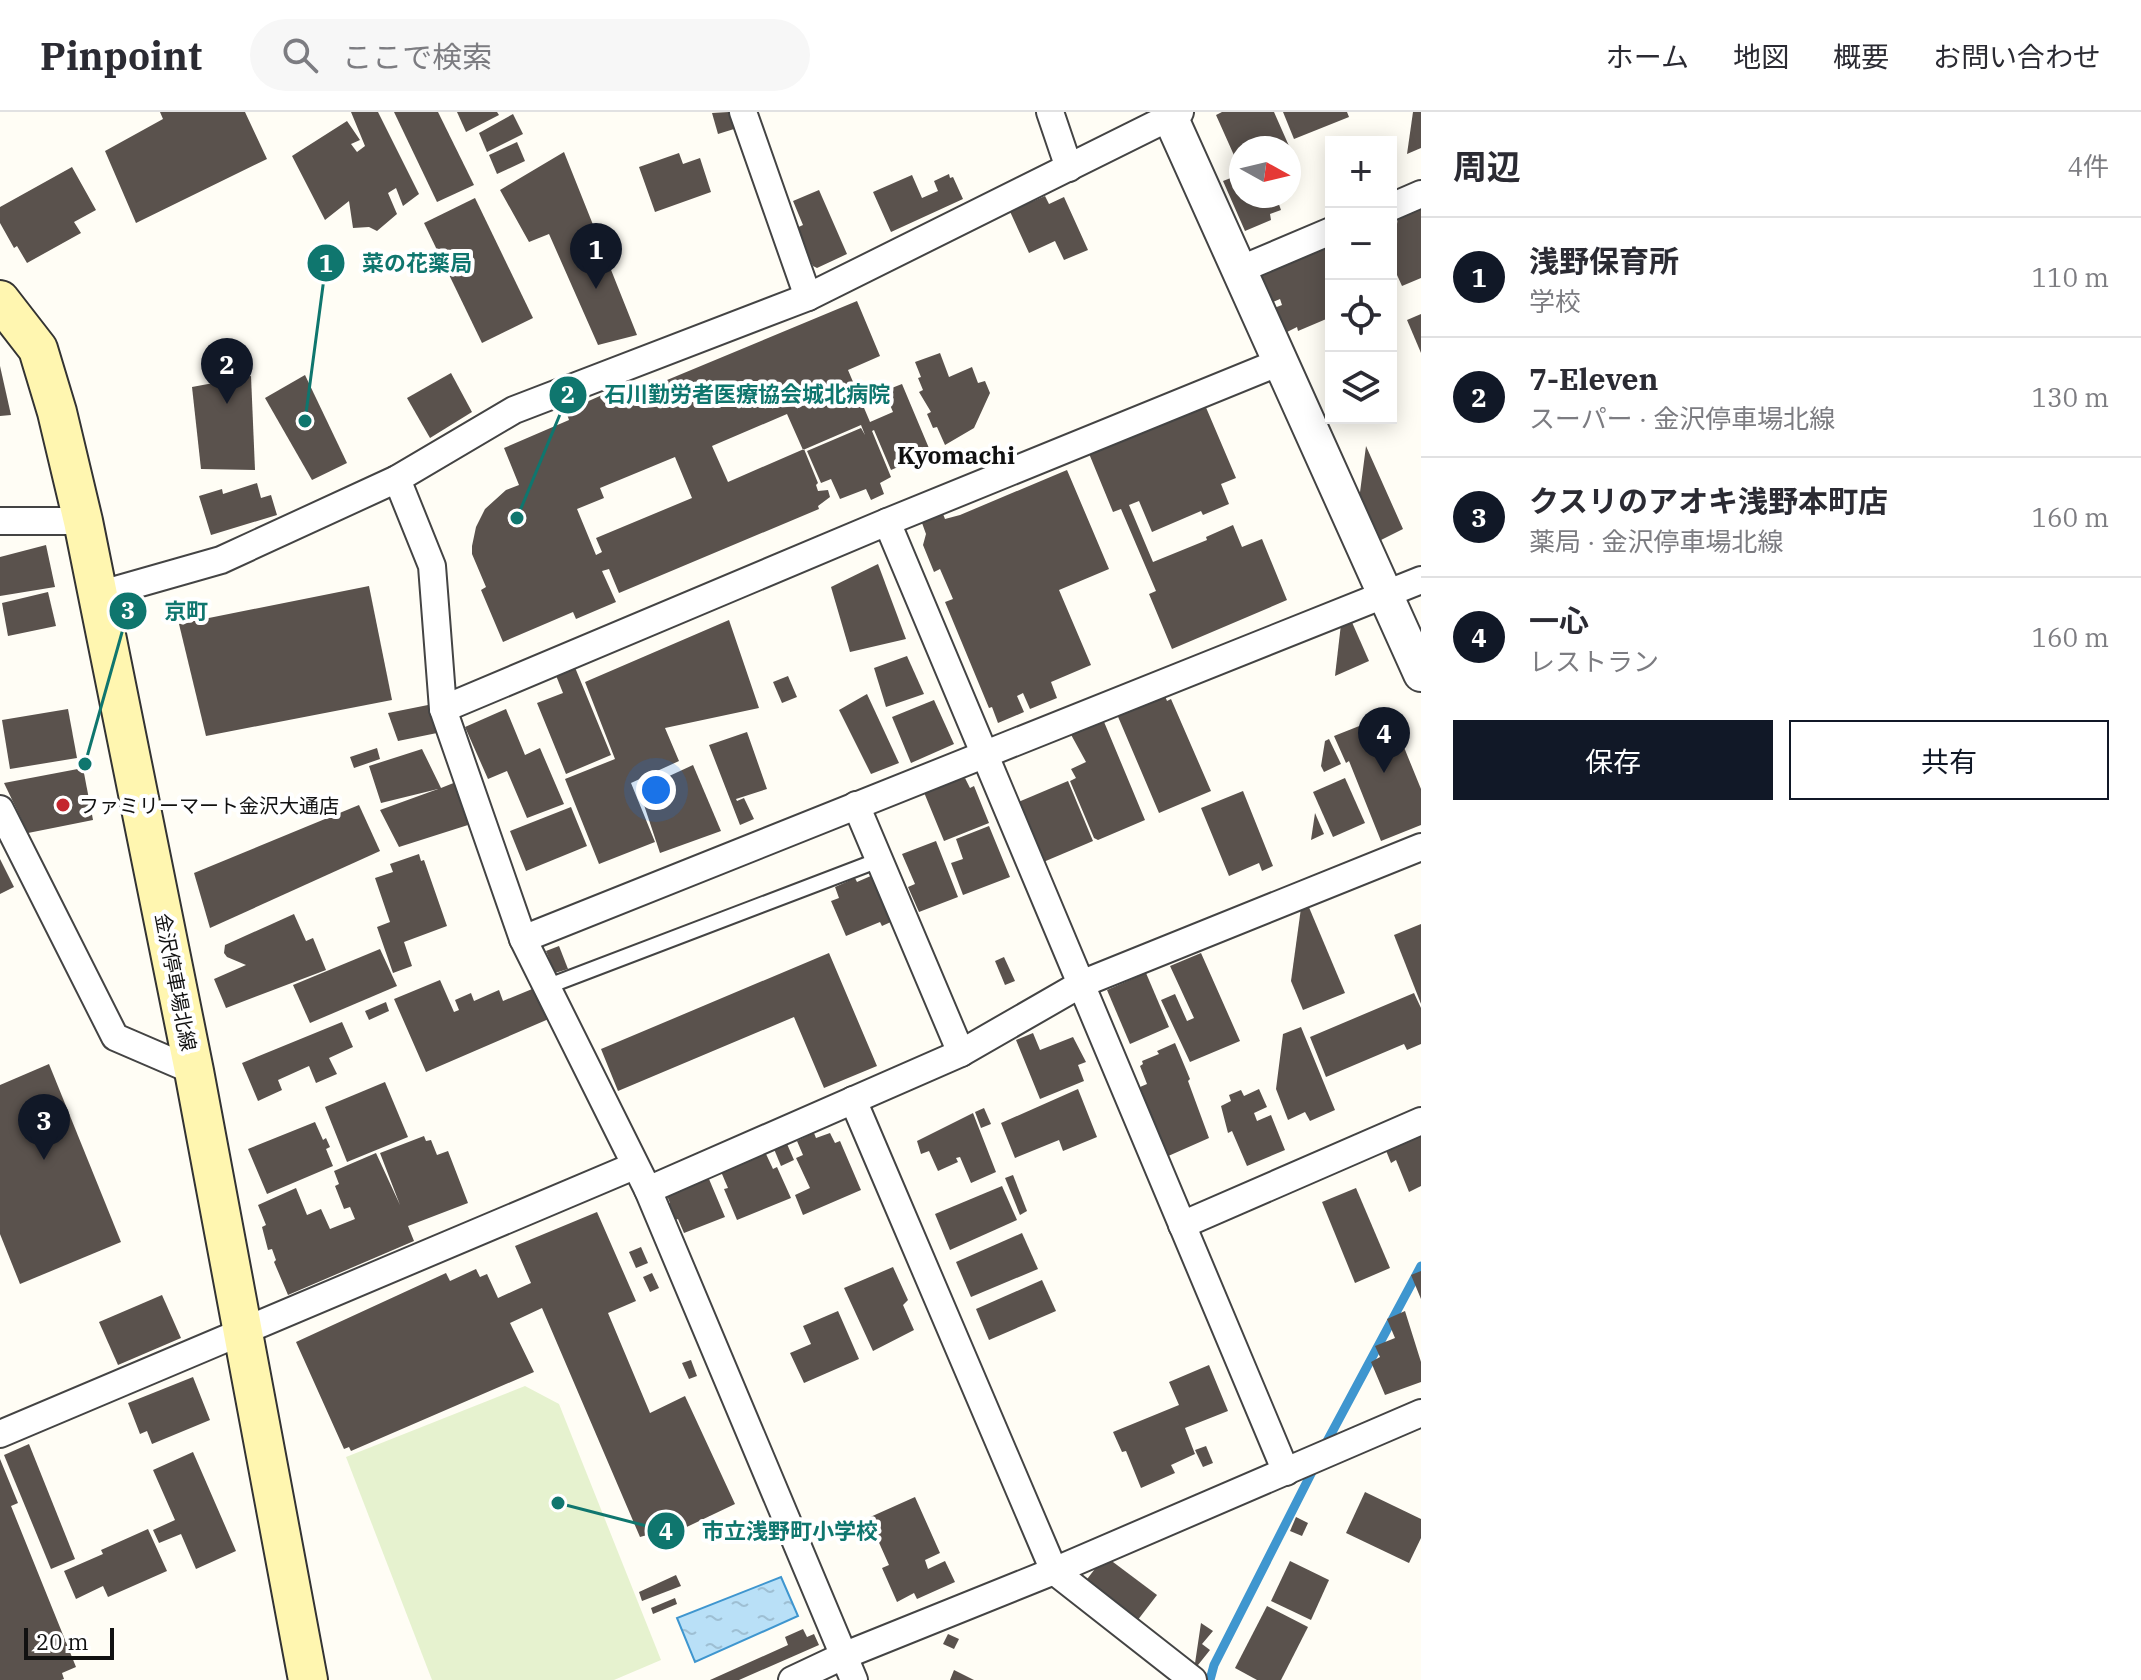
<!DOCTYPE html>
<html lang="ja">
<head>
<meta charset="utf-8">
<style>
  :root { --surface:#fff; --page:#f7f7f7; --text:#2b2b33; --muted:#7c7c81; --line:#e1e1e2; --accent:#111827 }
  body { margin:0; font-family:"IBM Plex Serif","Noto Sans JP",serif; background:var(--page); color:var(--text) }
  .controls { position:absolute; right:24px; top:24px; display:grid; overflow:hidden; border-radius:0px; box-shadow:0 4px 20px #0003 }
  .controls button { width:72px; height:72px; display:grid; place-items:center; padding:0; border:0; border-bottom:2px solid var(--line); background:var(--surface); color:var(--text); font:40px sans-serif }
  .compass { position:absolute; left:1229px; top:24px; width:72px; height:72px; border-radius:50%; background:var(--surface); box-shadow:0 4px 20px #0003; rotate:98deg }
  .scale { position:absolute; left:24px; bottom:20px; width:90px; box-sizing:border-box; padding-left:8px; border:4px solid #111; border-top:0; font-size:22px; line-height:28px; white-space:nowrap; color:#111; -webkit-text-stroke:6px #fff; paint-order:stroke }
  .you { position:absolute; left:656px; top:678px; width:28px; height:28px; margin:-20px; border:6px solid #fff; border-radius:50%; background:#1a73e8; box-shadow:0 0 0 12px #1a73e833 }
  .badge { display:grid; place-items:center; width:52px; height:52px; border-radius:50%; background:var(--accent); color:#fff; font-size:26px; font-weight:700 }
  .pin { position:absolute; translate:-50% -66px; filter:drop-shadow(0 2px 4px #0008) }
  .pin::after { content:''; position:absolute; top:42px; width:28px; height:24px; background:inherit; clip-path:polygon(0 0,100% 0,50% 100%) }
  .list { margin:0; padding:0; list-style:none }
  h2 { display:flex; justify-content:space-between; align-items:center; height:104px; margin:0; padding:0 32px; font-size:34px }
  h2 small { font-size:26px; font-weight:400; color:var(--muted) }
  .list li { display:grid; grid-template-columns:52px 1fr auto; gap:24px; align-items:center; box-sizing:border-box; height:120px; padding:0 32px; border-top:2px solid var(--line) }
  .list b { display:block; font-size:30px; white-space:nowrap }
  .list p { margin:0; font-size:26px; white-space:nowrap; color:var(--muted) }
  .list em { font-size:26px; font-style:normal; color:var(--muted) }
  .actions { display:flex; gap:16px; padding:24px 32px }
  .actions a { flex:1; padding:18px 0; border:2px solid var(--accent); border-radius:0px; text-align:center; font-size:28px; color:var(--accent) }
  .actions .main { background:var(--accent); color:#fff }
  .icon { flex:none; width:44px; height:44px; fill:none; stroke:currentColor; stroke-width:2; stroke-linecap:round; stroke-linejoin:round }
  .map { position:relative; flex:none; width:1421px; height:1568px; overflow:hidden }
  header { display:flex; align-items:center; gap:48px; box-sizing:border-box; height:112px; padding:0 40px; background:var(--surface); border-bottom:2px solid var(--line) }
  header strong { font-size:38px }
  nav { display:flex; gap:44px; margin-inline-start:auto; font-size:28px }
  .search { width:560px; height:72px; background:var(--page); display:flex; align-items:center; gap:20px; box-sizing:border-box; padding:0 28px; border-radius:44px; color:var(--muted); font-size:30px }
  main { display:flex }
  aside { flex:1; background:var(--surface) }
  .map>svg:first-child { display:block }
</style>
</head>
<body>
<header>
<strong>Pinpoint</strong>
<div class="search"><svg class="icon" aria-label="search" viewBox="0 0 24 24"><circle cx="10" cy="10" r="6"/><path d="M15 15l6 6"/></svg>ここで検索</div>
<nav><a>ホーム</a><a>地図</a><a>概要</a><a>お問い合わせ</a></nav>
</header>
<main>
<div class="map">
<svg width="1421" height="1568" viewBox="0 0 1421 1568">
  <defs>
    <pattern id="water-ripples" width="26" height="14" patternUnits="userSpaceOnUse" patternTransform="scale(2)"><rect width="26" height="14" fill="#b9e0f7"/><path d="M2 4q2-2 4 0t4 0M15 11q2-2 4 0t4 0" fill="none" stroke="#9ebfd3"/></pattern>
  </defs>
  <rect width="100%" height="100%" fill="#fffdf5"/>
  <!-- pitch -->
  <polygon fill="#e6f2cf" points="525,1274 559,1292 661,1548 614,1568 432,1568 346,1345"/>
  <!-- water -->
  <polygon fill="url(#water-ripples)" stroke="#3f96cf" stroke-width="2" points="781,1465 798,1504 695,1550 677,1506"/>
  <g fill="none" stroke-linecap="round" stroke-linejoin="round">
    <!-- stream -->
    <g stroke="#3f96cf" stroke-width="9">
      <polyline points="1324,1335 1421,1154"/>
      <polyline points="1210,1568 1214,1553 1316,1352"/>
    </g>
  </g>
  <!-- building -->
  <g fill="#5a524d" fill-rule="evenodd">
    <polygon points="160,0 245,0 267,47 136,111 105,39 163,7"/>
    <polygon points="351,0 378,0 419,82 403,94 396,76 388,81 397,102 377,119 369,115 353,116 349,89 325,108 292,44 347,9 360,28 351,32 357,40 365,34"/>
    <polygon points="394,0 438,0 474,73 437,90"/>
    <polygon points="457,0 497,0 499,3 466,20"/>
    <polygon points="729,0 734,17 718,22 712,1"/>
    <polygon points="1222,0 1274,0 1289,34 1241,36 1241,59 1216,3"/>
    <polygon points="1283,0 1347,0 1349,5 1294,27"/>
    <polygon points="1413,0 1421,0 1421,36 1407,42"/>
    <polygon points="513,2 523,22 487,40 479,21"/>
    <polygon points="517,30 525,49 497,62 489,43"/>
    <polygon points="564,40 637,223 598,233 549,122 529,130 500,78"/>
    <polygon points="679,41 683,52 700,46 711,80 655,100 639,55"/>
    <polygon points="72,55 96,98 74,110 81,121 27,151 17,134 14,136 0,111 0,95"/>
    <polygon points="949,62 950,66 953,65 963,87 891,120 873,80 912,63 922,86 938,79 934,69"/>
    <polygon points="1241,62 1241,84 1276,84 1281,98 1270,102 1271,108 1245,119 1223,69"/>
    <polygon points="819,78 847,142 817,156 813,154 810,148 808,149 794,117 803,113 793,89"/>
    <polygon points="1045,84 1049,92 1064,85 1088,138 1064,148 1055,129 1029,141 1007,93 1017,88 1020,95"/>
    <polygon points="475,86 533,206 482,231 424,111"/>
    <polygon points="1421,89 1421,166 1402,174 1392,152 1398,104"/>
    <polygon points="1331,133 1331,205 1298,219 1297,215 1285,221 1274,196 1282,193 1280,187 1273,190 1260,162"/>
    <path d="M857 189 880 244 848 258 870 310 893 300 884 279 902 272 931 341 891 358 874 318 872 319 891 365 880 371 884 382 871 388 866 377 840 387 831 367 821 371 807 339 861 316 865 323 861 313 803 338 787 302 712 334 728 370 804 337 818 371 816 373 818 379 828 378 830 385 818 394 819 397 619 481 609 457 602 459 616 490 576 507 573 500 503 530 481 478 486 475 472 442V434L476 415 485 397 506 378 519 373 504 336 569 308 566 299 618 276 620 282 641 273H655ZM675 345 692 386 596 426 602 440 596 443 577 397 604 386 600 376Z"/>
    <polygon points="1421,202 1421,241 1407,208"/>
    <polygon points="940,241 949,265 972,255 978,271 985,269 990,281 974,316 945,333 937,315 933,316 927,302 931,300 919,280 923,278 918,266 921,265 915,250"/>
    <polygon points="0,254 11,303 0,304"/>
    <polygon points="451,261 472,300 430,326 407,286"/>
    <polygon points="305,263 347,351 312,368 265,286"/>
    <polygon points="251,264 255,358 201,357 192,275"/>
    <polygon points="1199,279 1236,366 1221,372 1229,392 1203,403 1201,399 1152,420 1139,389 1129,393 1153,450 1207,428 1206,425 1233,413 1242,435 1262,427 1287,488 1172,537 1149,482 1156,479 1121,397 1113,400 1083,327"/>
    <polygon points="1366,334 1403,417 1381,428 1373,411 1370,413 1359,388"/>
    <polygon points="1067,358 1109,457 1059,478 1091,553 1051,570 1057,586 1030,597 1023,581 1017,584 1024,600 998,611 992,595 989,596 945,490 953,487 940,457 934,460 923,433 926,422 922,411 943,402 945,407 960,403"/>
    <polygon points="257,371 261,386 271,383 277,403 211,423 199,384 222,377 223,382"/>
    <polygon points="46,433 55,475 0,484 0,445"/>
    <polygon points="878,452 906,527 850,540 831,475"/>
    <polygon points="369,474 392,588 206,624 179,512"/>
    <polygon points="48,480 56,514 8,524 2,491"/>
    <polygon points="729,508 759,596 665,616 679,649 631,671 655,730 599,752 565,667 615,647 585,570"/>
    <polygon points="1351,508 1369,549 1335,564 1341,512"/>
    <polygon points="907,544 924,582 886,595 874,556"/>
    <polygon points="574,553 611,643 566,662 537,591 563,581 555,561"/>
    <polygon points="788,564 797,585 782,591 773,570"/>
    <polygon points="1163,579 1167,589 1171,587 1211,679 1159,701 1116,600"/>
    <polygon points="867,582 899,651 871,662 839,598"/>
    <polygon points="934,588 954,632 911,651 892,605"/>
    <polygon points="428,593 437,621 398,629 388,601"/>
    <polygon points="68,597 77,646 10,657 2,608"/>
    <polygon points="506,597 525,643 540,636 564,692 527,706 507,659 488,667 465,615"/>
    <polygon points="1102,605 1145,708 1098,728 1094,726 1070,669 1076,666 1071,657 1086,650 1069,619"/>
    <polygon points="1377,607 1386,629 1399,623 1421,677 1421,713 1381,729 1349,649 1346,651 1334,624"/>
    <polygon points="747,620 767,677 736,687 737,689 744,686 754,707 740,713 709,633"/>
    <polygon points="1329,627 1341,652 1324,660 1321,654 1325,629"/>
    <polygon points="377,636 380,647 354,656 350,645"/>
    <polygon points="422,637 441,676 456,670 468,713 399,735 380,698 438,677 381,691 369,654"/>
    <polygon points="693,653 721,719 660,741 639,678"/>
    <polygon points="83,656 93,708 28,721 4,671"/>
    <polygon points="965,666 970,676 974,674 989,711 944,729 923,678 946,668 948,672"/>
    <polygon points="1345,666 1365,711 1333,725 1313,680"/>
    <polygon points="1068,669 1093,729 1041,751 1016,691"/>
    <polygon points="1243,679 1273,754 1262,759 1259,751 1229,764 1201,696"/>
    <polygon points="359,693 380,739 210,816 194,761"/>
    <polygon points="571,695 587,734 526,759 510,719"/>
    <polygon points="1315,701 1324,722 1311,728"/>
    <polygon points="989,714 1010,765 963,783 951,751 963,747 956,727"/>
    <polygon points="936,729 958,785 919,800 908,775 915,772 902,742"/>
    <polygon points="419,742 421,749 424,748 447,814 404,830 412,854 393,861 377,815 390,810 375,766 393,760 390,752"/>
    <polygon points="0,747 14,775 0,782"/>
    <polygon points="873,763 893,809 882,814 880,810 846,824 831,789 839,786 835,775 855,766 857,770"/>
    <polygon points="1308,793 1345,881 1303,898 1291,869 1301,796"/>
    <polygon points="294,802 306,829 313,826 326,858 226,896 214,867 246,853 227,845 224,841 225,833"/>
    <polygon points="1421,812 1421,892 1394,823"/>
    <polygon points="559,834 568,857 555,861 546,839"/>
    <polygon points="380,837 397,874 310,911 293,873"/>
    <polygon points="829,841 877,954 824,976 794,905 618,979 601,937"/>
    <polygon points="1201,841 1240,929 1190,950 1161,888 1175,882 1187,909 1194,906 1170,854"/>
    <polygon points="1004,845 1015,869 1005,873 995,849"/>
    <polygon points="1146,861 1169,915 1130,932 1107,878"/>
    <polygon points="440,868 454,900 459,898 455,888 471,881 474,889 499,878 503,889 537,875 551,906 426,960 394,887"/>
    <polygon points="1414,881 1421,896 1421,932 1407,938 1404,932 1326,965 1310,925"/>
    <polygon points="386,890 389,899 369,908 365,899"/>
    <polygon points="342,910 353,935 329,946 337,962 316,971 309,954 278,968 282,978 258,989 242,951"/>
    <polygon points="1301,915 1335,998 1310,1009 1305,1000 1288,1008 1276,977 1283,922"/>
    <polygon points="1033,921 1040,938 1073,925 1086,950 1078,953 1084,969 1040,987 1016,928"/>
    <polygon points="1175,931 1190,967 1188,969 1209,1026 1166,1045 1140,988 1144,985 1140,975 1147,972 1140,954 1143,952 1142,949 1159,942 1157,939"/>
    <polygon points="49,952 121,1130 20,1172 0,1122 0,973"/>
    <polygon points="385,970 408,1025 347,1050 325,995"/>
    <polygon points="1078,977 1097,1025 1063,1039 1059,1028 1015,1046 1001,1011"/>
    <polygon points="1259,977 1267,995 1254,1001 1257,1009 1271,1003 1285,1038 1247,1054 1232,1019 1228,1021 1221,994 1231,989 1229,983 1241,978 1244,984"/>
    <polygon points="984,996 991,1012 981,1016 975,1000"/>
    <polygon points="973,1001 996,1060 971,1071 960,1045 956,1046 958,1050 938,1059 929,1039 921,1042 917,1029"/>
    <polygon points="315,1010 323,1028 326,1026 330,1035 326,1037 333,1054 267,1082 248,1037"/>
    <polygon points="814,1021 816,1026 830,1021 835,1031 840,1029 861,1078 803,1103 795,1083 810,1076 796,1046 803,1043 797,1029"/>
    <polygon points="1421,1022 1421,1074 1409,1080 1396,1048 1391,1051 1385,1036"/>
    <polygon points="424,1024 426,1029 431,1028 437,1043 448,1039 468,1091 408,1114 414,1129 288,1183 274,1150 276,1148 272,1137 268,1138 262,1115 266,1113 258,1093 296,1076 307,1103 321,1097 330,1117 355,1107 350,1095 344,1097 335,1074 339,1072 334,1059 376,1041 400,1093 380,1041"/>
    <polygon points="787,1032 794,1048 781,1054 774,1037"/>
    <polygon points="758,1038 760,1044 766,1042 773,1057 777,1055 791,1086 737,1108 724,1077 728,1076 719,1055"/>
    <polygon points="706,1060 725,1105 684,1121 678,1107 665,1112 659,1096 670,1091 664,1077"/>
    <polygon points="1013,1063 1027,1099 1020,1103 1005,1066"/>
    <polygon points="1002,1074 1017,1108 950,1138 935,1102"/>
    <polygon points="1356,1076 1390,1156 1355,1171 1322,1090"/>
    <polygon points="597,1100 636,1189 608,1201 650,1301 685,1284 735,1392 651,1432 647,1423 640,1425 542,1196 510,1211 534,1260 351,1339 349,1335 344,1337 296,1230 446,1161 450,1169 476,1157 480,1165 487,1162 498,1186 531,1171 515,1134"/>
    <polygon points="1022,1121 1038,1157 971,1185 956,1150"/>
    <polygon points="641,1135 648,1151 636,1156 629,1140"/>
    <polygon points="893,1155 908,1188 903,1193 914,1218 873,1239 844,1176"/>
    <polygon points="1421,1159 1421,1187 1411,1163"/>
    <polygon points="652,1161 659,1176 650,1180 643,1165"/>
    <polygon points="1042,1168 1056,1199 989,1228 976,1197"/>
    <polygon points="162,1183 181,1226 118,1253 99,1210"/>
    <polygon points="838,1199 859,1247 804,1271 790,1241 811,1232 803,1214"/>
    <polygon points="1405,1199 1421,1250 1421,1270 1385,1283 1371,1250 1380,1245 1375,1234 1395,1226 1387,1207"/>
    <polygon points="691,1248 697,1264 689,1267 682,1251"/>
    <polygon points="1209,1253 1228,1299 1185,1316 1195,1342 1171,1353 1175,1361 1141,1376 1126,1339 1122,1340 1113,1320 1179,1293 1169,1270"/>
    <polygon points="193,1265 210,1308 152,1332 147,1319 140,1322 128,1291"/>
    <polygon points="29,1332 75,1447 51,1457 4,1343"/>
    <polygon points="1206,1334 1213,1351 1203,1355 1195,1338"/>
    <polygon points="193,1340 236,1439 196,1457 181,1422 159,1431 153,1418 175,1408 153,1358"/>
    <polygon points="0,1347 18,1391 11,1394 76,1555 62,1561 64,1567 61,1568 0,1568"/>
    <polygon points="1365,1380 1421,1407 1421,1426 1409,1451 1346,1421"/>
    <polygon points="915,1385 940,1441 925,1448 928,1457 945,1449 955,1470 917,1487 914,1481 897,1490 882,1456 889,1453 868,1406"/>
    <polygon points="1296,1405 1308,1411 1302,1424 1290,1419"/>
    <polygon points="148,1417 167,1459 108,1485 103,1474 76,1487 64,1459 103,1442 101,1438"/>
    <polygon points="1105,1444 1157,1483 1137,1509 1084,1471"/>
    <polygon points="1290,1449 1329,1468 1311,1508 1271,1489"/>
    <polygon points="676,1463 681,1474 642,1489 639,1480"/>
    <polygon points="675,1486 677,1492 653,1502 651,1496"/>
    <polygon points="1267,1494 1308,1515 1281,1568 1257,1568 1235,1556"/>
    <polygon points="1201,1511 1213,1519 1202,1532 1210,1538 1194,1558"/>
    <polygon points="803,1517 807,1525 814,1522 819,1533 739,1568 710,1568 788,1533 785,1525"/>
    <polygon points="948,1522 959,1527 954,1537 943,1532"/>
    <polygon points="954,1558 974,1568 950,1568"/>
  </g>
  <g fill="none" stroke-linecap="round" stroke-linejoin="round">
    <!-- service casing -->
    <g stroke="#444" stroke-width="18">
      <polyline id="service" points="546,875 879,748"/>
    </g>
    <!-- minor casing -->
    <g stroke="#444" stroke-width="30">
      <g id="minor">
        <polyline points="743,0 808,185"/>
        <polyline points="1050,0 1069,56"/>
        <polyline points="1391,95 1421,82"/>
        <polyline points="1239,158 1331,119"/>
        <polyline points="397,367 432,454 443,597 523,827 648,1078 854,1568"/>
        <polyline points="0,409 83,409"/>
        <polyline points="887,410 1286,1360"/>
        <polyline points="98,483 221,448 397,367 514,298 808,185 1180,0"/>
        <polyline points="443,597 887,410 1280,250"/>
        <polyline points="856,693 961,941"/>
        <polyline points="0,697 115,925 194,959"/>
        <polyline points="523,827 1421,468"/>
        <polyline points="853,988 1054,1459 1193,1568"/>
        <polyline points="648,1078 961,941 1081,872 1421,735"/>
        <polyline points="1182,1113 1421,1009"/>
        <polyline points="0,1322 634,1054"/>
        <polyline points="792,1568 843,1544 1054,1459 1421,1301"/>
      </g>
    </g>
    <!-- tertiary casing -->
    <g stroke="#444" stroke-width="38">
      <polyline id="tertiary" points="1168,0 1421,562"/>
    </g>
    <!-- secondary casing -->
    <g stroke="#333" stroke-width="42">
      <polyline id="secondary" points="0,188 38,237 57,300 83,409 194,959 308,1568"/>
    </g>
    <!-- service -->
    <use href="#service" stroke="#fff" stroke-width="14"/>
    <!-- minor -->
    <use href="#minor" stroke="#fff" stroke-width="26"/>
    <!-- tertiary -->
    <use href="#tertiary" stroke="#fff" stroke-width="34"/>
    <!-- secondary -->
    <use href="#secondary" stroke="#fff6b0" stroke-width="38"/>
  </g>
  <!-- markers -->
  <circle fill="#c4262e" stroke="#fff" stroke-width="3" cx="63" cy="693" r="8"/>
  <g text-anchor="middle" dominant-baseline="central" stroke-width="8" stroke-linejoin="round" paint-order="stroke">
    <!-- poi labels -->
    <g font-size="20" fill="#111" stroke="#fff" text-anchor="start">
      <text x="79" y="693">ファミリーマート金沢大通店</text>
    </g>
    <!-- street labels -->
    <g font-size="20" fill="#111" stroke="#fff">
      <text transform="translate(176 870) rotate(79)">金沢停車場北線</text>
    </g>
    <!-- quarter labels -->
    <g font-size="24" font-weight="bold" fill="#111" stroke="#fff">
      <text x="956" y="343">Kyomachi</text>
    </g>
  </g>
  <!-- callouts -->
  <path fill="none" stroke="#0f766e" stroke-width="3" d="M305 309L326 151M517 406L568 283M85 652L128 499M558 1391L666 1419"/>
  <g fill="#0f766e" stroke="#fff" stroke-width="3">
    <circle cx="305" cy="309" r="8"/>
    <circle cx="517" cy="406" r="8"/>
    <circle cx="85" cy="652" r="8"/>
    <circle cx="558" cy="1391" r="8"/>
    <circle cx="326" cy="151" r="20"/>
    <circle cx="568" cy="283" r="20"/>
    <circle cx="128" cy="499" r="20"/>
    <circle cx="666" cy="1419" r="20"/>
  </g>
  <g font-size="24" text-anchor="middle" font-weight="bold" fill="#fff">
    <text x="326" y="160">1</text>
    <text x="568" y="291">2</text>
    <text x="128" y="507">3</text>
    <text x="666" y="1428">4</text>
  </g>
  <g font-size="22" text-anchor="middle" font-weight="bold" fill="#0f766e" stroke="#fff" stroke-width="8" stroke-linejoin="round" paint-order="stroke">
    <text x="417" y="159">菜の花薬局</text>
    <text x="747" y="290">石川勤労者医療協会城北病院</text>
    <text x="186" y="507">京町</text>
    <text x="790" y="1427">市立浅野町小学校</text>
  </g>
</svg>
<div class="controls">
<button>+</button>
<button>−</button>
<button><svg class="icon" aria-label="locate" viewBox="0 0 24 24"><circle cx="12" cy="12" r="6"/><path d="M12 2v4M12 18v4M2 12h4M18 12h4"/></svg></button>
<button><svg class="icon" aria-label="layers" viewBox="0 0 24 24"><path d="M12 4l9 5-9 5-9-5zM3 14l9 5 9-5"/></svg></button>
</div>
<svg class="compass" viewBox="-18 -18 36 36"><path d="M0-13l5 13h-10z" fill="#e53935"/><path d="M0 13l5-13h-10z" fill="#7c7c81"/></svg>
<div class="scale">20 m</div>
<div class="you"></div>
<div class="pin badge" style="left:596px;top:177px">1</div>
<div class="pin badge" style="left:227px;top:292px">2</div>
<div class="pin badge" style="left:44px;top:1048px">3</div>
<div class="pin badge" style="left:1384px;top:661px">4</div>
</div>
<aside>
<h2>周辺<small>4件</small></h2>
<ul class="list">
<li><span class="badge">1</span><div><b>浅野保育所</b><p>学校</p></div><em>110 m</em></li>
<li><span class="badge">2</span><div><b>7-Eleven</b><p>スーパー · 金沢停車場北線</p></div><em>130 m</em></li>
<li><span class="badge">3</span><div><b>クスリのアオキ浅野本町店</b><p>薬局 · 金沢停車場北線</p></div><em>160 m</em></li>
<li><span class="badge">4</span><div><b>一心</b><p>レストラン</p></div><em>160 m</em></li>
</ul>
<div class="actions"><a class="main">保存</a><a>共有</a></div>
</aside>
</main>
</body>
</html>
